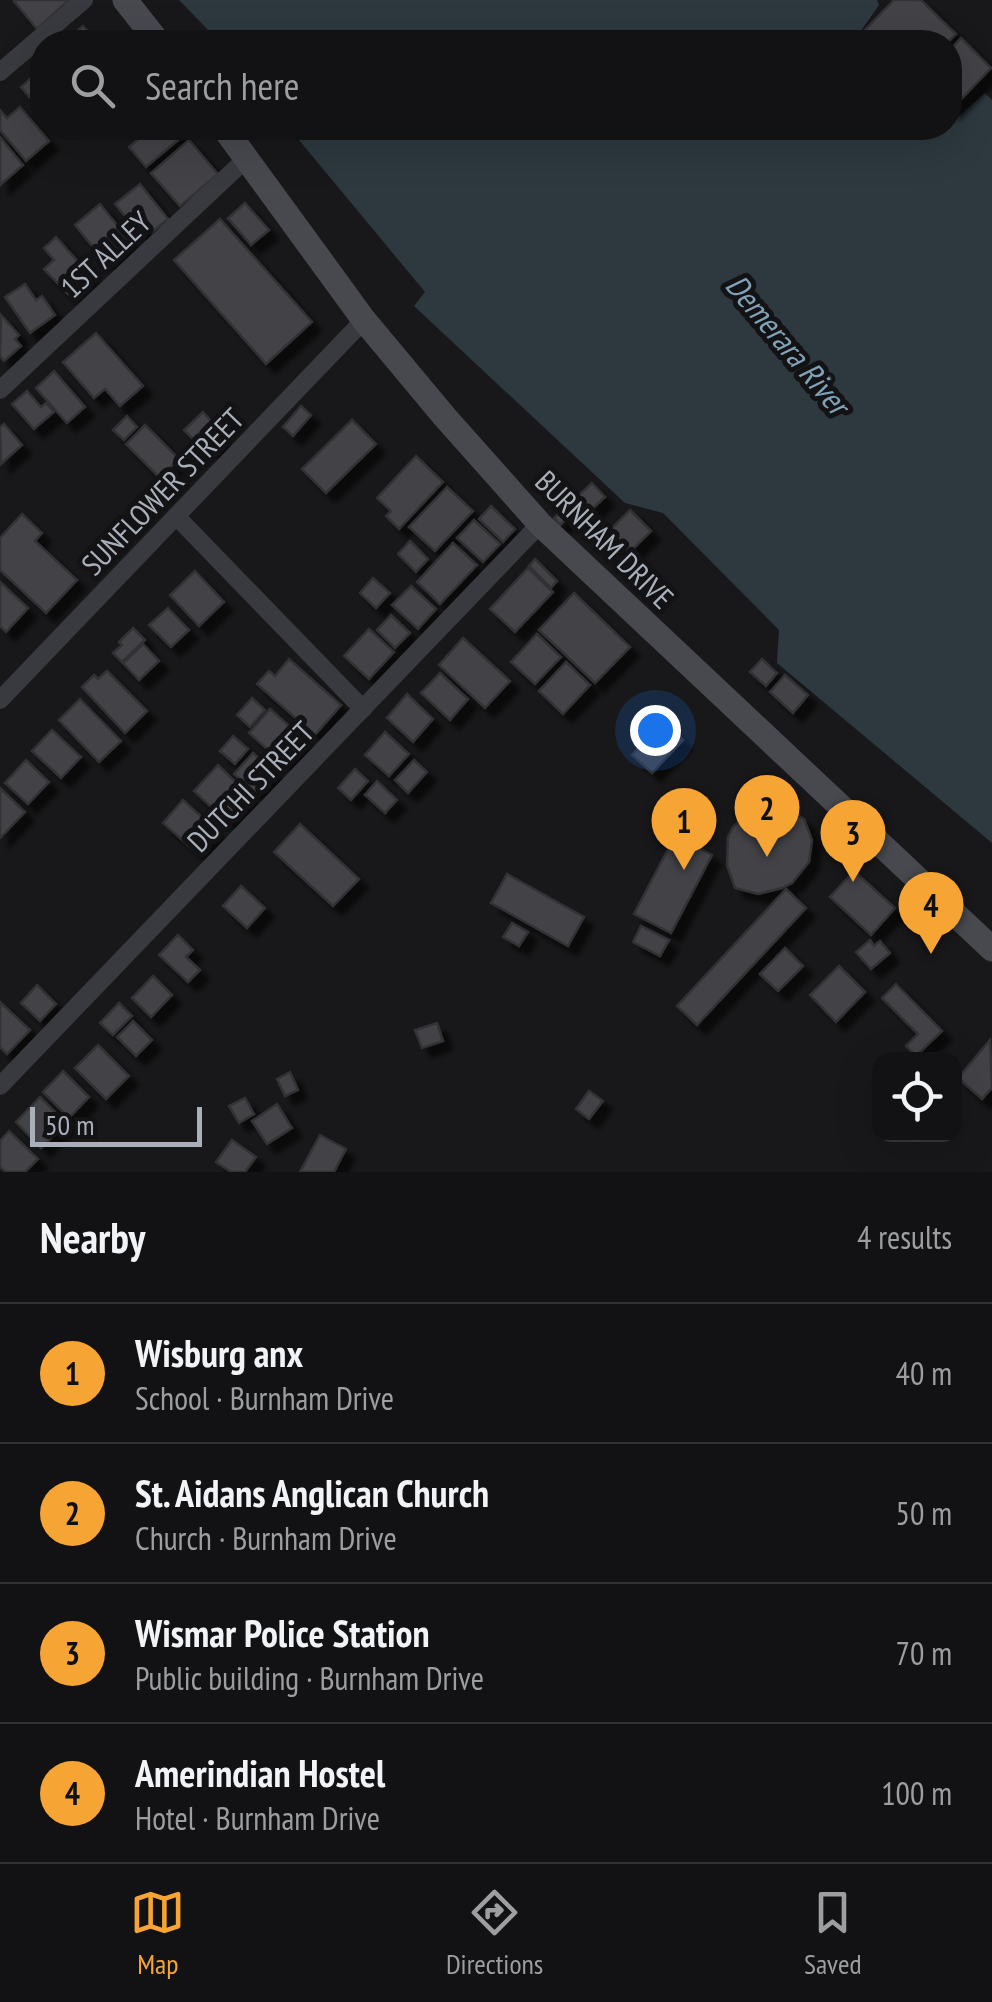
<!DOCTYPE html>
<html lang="en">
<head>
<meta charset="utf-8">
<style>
  :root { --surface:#121214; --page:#1b1b1d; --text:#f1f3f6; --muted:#9c9ea0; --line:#313234; --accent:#f6a434 }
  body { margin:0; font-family:"PT Sans Narrow",sans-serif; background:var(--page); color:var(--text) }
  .controls { position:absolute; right:30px; bottom:30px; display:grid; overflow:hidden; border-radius:20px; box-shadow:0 10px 40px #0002 }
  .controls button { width:90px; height:90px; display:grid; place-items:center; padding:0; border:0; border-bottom:2px solid var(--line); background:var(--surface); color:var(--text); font:50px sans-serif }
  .scale { position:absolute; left:30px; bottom:25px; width:172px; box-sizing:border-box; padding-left:10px; border:5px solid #aab0ba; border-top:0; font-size:28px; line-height:35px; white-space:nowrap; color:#aab0ba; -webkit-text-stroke:8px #131315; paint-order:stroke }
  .you { position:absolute; left:655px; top:730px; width:35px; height:35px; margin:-25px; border:8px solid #fff; border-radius:50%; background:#1a73e8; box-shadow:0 0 0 15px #1a73e833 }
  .badge { display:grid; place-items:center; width:65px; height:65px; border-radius:50%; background:var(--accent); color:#111; font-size:32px; font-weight:700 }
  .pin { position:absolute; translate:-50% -82px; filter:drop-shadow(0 2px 5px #0008) }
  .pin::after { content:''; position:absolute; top:52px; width:35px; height:30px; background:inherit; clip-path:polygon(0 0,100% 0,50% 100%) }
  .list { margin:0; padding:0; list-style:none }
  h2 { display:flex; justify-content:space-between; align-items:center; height:130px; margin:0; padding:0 40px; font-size:42px }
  h2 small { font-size:32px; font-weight:400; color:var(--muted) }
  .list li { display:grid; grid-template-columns:65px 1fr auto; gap:30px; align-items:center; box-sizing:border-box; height:140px; padding:0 40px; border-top:2px solid var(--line) }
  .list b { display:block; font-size:38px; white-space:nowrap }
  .list p { margin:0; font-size:32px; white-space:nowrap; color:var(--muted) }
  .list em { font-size:32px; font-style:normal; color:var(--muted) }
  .icon { flex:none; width:55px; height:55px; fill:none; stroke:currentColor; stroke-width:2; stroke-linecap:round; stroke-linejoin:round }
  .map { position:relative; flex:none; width:992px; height:1172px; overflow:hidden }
  .search { position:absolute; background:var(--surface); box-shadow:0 10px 40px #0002; left:30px; right:30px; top:30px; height:110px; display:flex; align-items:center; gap:25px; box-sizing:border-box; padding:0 35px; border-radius:40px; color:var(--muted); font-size:38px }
  .sheet { height:690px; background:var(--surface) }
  nav { display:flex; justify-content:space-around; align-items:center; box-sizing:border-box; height:140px; border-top:2px solid var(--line); background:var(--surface); font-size:28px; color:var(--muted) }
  nav a { display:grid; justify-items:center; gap:5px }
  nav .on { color:var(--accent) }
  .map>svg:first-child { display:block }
</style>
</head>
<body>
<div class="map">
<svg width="992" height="1172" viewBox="0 0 992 1172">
  <defs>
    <filter id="shadow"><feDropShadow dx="9" dy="9" stdDeviation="2.5" flood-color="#0009"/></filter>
  </defs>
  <rect width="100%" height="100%" fill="#18181a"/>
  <!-- water -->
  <g fill="#2d383f">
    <polygon points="179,0 877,0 879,5 853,42 215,42 207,29"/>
    <polygon points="985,93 992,100 992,843 777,663 779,630 663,513 625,503 414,306 425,292 289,128 934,128 940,133"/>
  </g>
  <!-- building -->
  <g fill="#424347" stroke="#323236" stroke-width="2.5" filter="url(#shadow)">
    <polygon points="69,0 37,29 14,1 15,0"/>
    <polygon points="894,0 921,0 956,34 948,42 860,42 856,39"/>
    <polygon points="83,26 98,42 64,42"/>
    <polygon points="961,38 991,68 950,111 950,50"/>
    <polygon points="40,70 42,73 42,112 21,87"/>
    <polygon points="20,107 49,141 26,161 0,130 0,110 7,118"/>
    <polygon points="152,128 178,128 184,135 146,167 129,147"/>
    <polygon points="0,137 23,165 0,185"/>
    <polygon points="189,140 218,174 180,206 151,173"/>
    <polygon points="140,184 168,219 152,232 146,225 138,232 115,204"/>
    <polygon points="245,203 269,230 251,245 228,218"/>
    <polygon points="100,204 130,241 105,262 75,225"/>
    <polygon points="220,219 312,322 266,364 174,260"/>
    <polygon points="56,237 90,275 68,294 44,269 54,260 44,248"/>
    <polygon points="25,284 36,300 42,296 55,315 30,333 5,297"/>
    <polygon points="1,315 19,335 15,339 21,346 4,361 0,356"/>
    <polygon points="96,333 143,386 120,406 105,389 94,398 63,362"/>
    <polygon points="54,371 85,407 67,423 36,388"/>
    <polygon points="27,391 41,407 46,403 54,412 34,429 12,404"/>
    <polygon points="301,406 311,415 293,436 283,427"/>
    <polygon points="203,412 211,421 193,439 184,430"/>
    <polygon points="127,416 137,427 124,440 113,430"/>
    <polygon points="352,420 376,444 326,493 302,469"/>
    <polygon points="4,424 22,445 1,464 0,427"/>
    <polygon points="145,425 179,459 160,478 126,444"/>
    <polygon points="211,428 223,440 212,452 200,439"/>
    <polygon points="416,456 443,482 399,529 386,516 391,511 377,498"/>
    <polygon points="592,483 605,497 586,515 579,508 560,525 554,518"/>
    <polygon points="447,487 473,511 435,551 409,527"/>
    <polygon points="491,506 515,529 503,542 479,519"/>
    <polygon points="630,510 651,531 629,553 608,532"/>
    <polygon points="22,514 42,533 35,541 77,580 46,613 0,570 0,538"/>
    <polygon points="474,520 500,544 483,562 457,538"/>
    <polygon points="410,541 428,559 416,572 398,554"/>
    <polygon points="453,543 477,565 440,604 417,582"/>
    <polygon points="535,559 557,581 551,588 529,566"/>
    <polygon points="528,568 553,592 515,632 490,609"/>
    <polygon points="195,571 224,602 199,626 170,595"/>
    <polygon points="373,578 390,593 376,608 360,593"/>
    <polygon points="0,582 28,608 6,632 0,626"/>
    <polygon points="411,586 436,609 418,629 392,605"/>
    <polygon points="574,593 630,647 595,683 539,630"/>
    <polygon points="168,608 189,630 171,647 149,625"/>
    <polygon points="391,615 410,633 395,648 377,630"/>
    <polygon points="133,628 145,640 122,662 113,653 122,645 119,642"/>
    <polygon points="369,629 394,652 369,679 344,656"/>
    <polygon points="537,634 561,657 535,684 511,662"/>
    <polygon points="463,638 510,681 485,708 439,665"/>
    <polygon points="143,644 159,661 139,680 123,663"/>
    <polygon points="289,659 341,705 315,735 257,684 269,671 275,676"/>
    <polygon points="762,659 777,673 766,686 750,672"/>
    <polygon points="566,662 590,685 563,714 539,691"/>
    <polygon points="107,671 147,711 125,733 82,687 94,675 98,679"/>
    <polygon points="440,673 468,699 450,720 421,693"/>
    <polygon points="785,675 808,695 793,713 770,692"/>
    <polygon points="407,694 433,719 413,742 387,718"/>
    <polygon points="252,698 265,710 250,727 237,715"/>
    <polygon points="80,699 121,741 99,762 59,720"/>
    <polygon points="270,709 305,740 284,764 249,733"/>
    <polygon points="663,722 683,740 652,773 632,755"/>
    <polygon points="52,730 81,757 61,778 32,751"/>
    <polygon points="385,732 409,754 389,776 365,755"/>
    <polygon points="233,736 248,749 235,764 220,751"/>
    <polygon points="253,753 277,774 258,796 234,774"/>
    <polygon points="26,760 49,782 28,804 5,783"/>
    <polygon points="414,760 427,772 408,793 395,780"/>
    <polygon points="218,765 251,797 228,823 194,791"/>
    <polygon points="355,769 368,781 351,800 338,788"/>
    <polygon points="377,781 397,800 385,813 365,795"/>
    <polygon points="0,788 25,812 0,838"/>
    <polygon points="183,800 218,832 198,854 163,823"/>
    <polygon points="774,804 785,807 804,819 812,840 809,862 792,883 782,888 758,894 735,888 727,865 728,837 733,827 752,809"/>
    <polygon points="300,824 359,879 333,906 274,852"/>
    <polygon points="675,836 712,855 671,933 634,914"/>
    <polygon points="854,871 895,908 871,935 830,897"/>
    <polygon points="507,874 584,917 568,946 491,903"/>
    <polygon points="241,886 265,908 247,928 223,906"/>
    <polygon points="786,889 806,908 697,1025 677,1006"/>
    <polygon points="512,923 528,932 519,946 503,937"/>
    <polygon points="641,926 669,940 660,956 633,942"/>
    <polygon points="178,935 193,950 186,957 200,970 188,982 159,955"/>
    <polygon points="870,940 874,946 880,941 890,953 871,969 856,952"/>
    <polygon points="785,948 803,966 778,991 760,974"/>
    <polygon points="839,966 865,992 836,1022 810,995"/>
    <polygon points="153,976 172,995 151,1017 132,998"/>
    <polygon points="896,984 942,1031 916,1056 906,1046 918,1034 882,998"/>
    <polygon points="37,985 56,1004 40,1021 21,1003"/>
    <polygon points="0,1002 30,1030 7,1054 0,1047"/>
    <polygon points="119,1003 132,1016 113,1035 100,1023"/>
    <polygon points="133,1021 152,1040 136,1056 117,1037"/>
    <polygon points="437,1023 443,1041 422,1048 415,1030"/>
    <polygon points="990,1040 992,1088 982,1099 958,1078"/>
    <polygon points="98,1045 129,1076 106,1099 75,1068"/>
    <polygon points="63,1071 89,1097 69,1118 43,1092"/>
    <polygon points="290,1072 298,1090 285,1096 277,1079"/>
    <polygon points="589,1091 603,1101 589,1119 576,1109"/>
    <polygon points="40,1097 66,1123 41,1148 16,1122"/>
    <polygon points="245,1098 254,1114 239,1123 229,1106"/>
    <polygon points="277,1104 292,1128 267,1144 252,1121"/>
    <polygon points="9,1131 38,1159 25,1172 6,1172 0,1167 0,1141"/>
    <polygon points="320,1135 346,1149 334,1172 300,1172"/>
    <polygon points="232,1140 256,1157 245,1172 231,1172 216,1162"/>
  </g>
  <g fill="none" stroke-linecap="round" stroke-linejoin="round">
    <!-- street -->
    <g stroke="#393a3f" stroke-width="18">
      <polyline points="0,72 84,0"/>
      <polyline points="0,390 247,158"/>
      <polyline points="176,516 363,709"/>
      <polyline points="0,700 364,320"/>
      <polyline points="0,1086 540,524"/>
    </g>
    <!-- secondary -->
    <g stroke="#47494f" stroke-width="25">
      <polyline points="125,0 158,42"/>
      <polyline points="224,128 364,320 444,416 540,524 992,949"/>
    </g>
  </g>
  <g text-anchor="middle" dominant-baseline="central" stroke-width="10" stroke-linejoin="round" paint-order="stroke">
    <!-- street labels -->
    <g font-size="30" fill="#aab0ba" stroke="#131315">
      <text transform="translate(105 254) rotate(-43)">1ST ALLEY</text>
      <text transform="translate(162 491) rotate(-46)">SUNFLOWER STREET</text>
      <text transform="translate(605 539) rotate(45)">BURNHAM DRIVE</text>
      <text transform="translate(250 786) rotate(-46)">DUTCHI STREET</text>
    </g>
    <!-- water labels -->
    <g font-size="32" font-style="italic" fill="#80a1b6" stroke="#131315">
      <text transform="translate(788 344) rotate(50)">Demerara River</text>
    </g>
  </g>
</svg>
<div class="controls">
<button><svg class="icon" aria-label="locate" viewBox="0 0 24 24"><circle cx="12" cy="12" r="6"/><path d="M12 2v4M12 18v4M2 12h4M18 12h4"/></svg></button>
</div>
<div class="scale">50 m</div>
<div class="you"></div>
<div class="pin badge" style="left:684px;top:870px">1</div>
<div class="pin badge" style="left:767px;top:857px">2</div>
<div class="pin badge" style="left:853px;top:882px">3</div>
<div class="pin badge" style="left:931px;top:954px">4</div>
<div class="search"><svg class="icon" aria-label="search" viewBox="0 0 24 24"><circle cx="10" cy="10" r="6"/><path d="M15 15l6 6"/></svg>Search here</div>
</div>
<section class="sheet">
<h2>Nearby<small>4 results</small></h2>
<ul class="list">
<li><span class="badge">1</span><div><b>Wisburg anx</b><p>School · Burnham Drive</p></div><em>40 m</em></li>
<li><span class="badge">2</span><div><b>St. Aidans Anglican Church</b><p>Church · Burnham Drive</p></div><em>50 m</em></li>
<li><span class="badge">3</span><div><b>Wismar Police Station</b><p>Public building · Burnham Drive</p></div><em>70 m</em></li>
<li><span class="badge">4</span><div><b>Amerindian Hostel</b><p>Hotel · Burnham Drive</p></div><em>100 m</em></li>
</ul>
</section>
<nav>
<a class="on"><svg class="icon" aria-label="map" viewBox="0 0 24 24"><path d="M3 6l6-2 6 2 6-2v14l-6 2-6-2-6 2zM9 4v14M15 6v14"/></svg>Map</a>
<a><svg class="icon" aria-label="directions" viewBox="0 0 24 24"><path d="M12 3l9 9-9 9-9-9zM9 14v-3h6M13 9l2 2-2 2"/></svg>Directions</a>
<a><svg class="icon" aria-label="saved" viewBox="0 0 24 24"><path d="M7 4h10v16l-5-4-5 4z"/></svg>Saved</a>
</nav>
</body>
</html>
